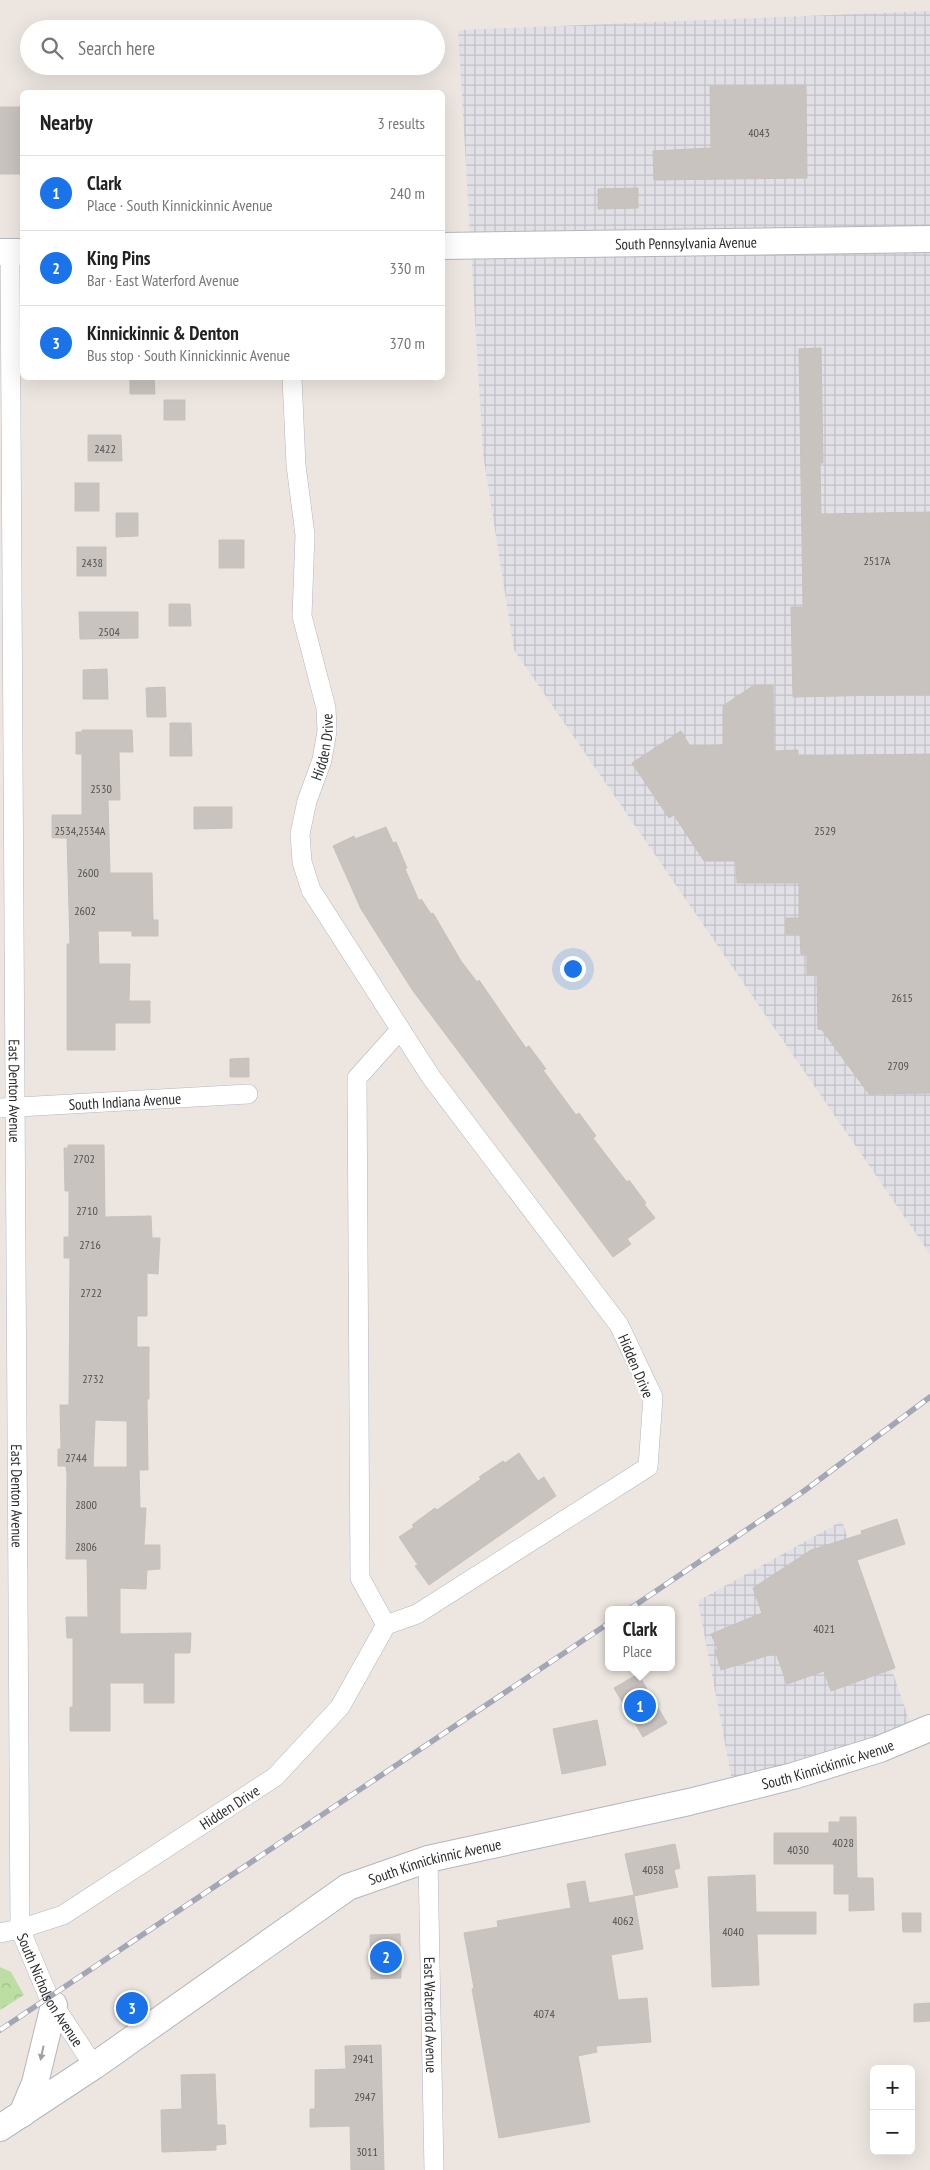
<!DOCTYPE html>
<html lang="en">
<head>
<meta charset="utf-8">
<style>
  :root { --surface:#fff; --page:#f6f6f6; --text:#222; --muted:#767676; --line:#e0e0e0; --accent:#1a73e8 }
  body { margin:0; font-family:"PT Sans Narrow",sans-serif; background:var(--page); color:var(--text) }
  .controls { position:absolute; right:15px; bottom:15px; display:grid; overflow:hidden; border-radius:8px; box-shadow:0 5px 20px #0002 }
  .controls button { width:45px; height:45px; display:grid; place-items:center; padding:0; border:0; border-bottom:1px solid var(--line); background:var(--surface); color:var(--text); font:25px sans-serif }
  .you { position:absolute; left:572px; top:968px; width:18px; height:18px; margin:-12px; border:4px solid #fff; border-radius:50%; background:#1a73e8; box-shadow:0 0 0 8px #1a73e833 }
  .badge { display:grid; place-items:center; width:32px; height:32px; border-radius:50%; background:var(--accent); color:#fff; font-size:16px; font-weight:700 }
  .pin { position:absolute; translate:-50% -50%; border:2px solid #fff; box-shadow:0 1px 5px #0006 }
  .popup { position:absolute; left:605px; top:1606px; width:70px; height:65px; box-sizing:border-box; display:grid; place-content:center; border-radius:8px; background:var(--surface); filter:drop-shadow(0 1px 4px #0005); font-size:16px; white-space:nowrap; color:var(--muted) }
  .popup b { font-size:19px; color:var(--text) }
  .popup::after { content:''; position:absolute; left:50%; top:100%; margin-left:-10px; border:10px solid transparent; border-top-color:var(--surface) }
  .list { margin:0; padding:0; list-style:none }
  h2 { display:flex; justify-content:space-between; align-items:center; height:65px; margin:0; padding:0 20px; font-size:21px }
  h2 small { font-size:16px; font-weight:400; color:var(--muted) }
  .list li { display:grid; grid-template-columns:32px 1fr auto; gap:15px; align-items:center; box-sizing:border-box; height:75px; padding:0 20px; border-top:1px solid var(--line) }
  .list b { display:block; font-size:19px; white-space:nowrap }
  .list p { margin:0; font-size:16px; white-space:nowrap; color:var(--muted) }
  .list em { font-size:16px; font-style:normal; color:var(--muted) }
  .icon { flex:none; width:28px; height:28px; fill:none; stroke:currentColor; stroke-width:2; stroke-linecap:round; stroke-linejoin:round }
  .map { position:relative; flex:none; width:930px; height:2170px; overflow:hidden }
  .search { position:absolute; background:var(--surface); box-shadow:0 5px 20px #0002; left:20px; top:20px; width:425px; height:55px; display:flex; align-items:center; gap:12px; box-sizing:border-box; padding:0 18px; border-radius:28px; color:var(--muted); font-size:19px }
  .panel { position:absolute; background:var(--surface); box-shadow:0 5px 20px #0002; left:20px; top:90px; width:425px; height:290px; border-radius:8px }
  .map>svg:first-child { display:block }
</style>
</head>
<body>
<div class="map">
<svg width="930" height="2170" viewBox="0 0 930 2170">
  <defs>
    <pattern id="industrial-grid" width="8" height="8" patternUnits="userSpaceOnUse" patternTransform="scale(1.25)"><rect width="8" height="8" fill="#e1e0e6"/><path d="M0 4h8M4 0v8" fill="none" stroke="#c1c0c5"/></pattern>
    <pattern id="forest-crowns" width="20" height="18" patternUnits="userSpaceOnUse" patternTransform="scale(1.25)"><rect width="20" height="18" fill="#bcdea2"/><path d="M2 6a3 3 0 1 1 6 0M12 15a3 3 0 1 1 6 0" fill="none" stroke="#a2bf8c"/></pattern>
  </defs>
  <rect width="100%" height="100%" fill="#ede6e0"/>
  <!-- industrial -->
  <g fill="url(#industrial-grid)">
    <polygon points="930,11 930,1254 514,650 483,454 458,30"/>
    <polygon points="842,1521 914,1735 734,1791 698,1601"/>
  </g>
  <!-- forest -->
  <polygon fill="url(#forest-crowns)" points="0,1967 11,1972 24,1995 0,2010"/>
  <!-- building -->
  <g fill="#c8c3bf" stroke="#c8c1ba" fill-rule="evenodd">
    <polygon points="806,85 807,178 654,180 653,151 711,148 710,86"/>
    <rect x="0" y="107" width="22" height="67"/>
    <polygon points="638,188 638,208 598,209 598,189"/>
    <polygon points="821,348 823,463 820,463 821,514 930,512 930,694 793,697 791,607 803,607 799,349"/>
    <polygon points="130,378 154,378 155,394 130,394"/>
    <rect x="164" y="400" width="21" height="20"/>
    <polygon points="88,435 121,435 122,461 88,461"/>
    <rect x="75" y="483" width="24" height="28"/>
    <polygon points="116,513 138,513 138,536 116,537"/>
    <rect x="219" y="540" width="25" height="28"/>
    <rect x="77" y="547" width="29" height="29"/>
    <polygon points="169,604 190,604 191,626 169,626"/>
    <polygon points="79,612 138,612 138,638 80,639"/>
    <polygon points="107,669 108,699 83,699 83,670"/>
    <polygon points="754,685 773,685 774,751 798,750 798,756 930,754 930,1093 869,1094 822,1030 818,1029 817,975 807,975 807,953 801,954 800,934 786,934 786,918 799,918 799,883 737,883 736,861 704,861 674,815 669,818 632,763 681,731 690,746 723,745 723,706"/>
    <polygon points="165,687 166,717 147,717 146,688"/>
    <polygon points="170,723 191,723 192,756 170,756"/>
    <polygon points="82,730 132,730 133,752 119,752 120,800 108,800 110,873 152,873 153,920 158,920 158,936 132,936 132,931 98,931 99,964 130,964 129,1001 150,1001 150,1023 115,1023 115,1050 67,1050 67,944 70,944 67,838 52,838 52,815 82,815 82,754 76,754 76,732 82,732"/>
    <polygon points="194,807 232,807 232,828 194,829"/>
    <polygon points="386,827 393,843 396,842 407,868 405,869 419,901 421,899 431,914 433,913 461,961 477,982 479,980 514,1031 526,1048 529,1046 546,1069 543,1070 576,1115 579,1113 596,1136 593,1138 616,1168 627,1182 629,1180 646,1203 644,1204 655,1218 627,1239 631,1244 613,1257 413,991 361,909 333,846 354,836 355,839"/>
    <polygon points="249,1058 249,1077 230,1077 230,1059"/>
    <path d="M68 1145H104L105 1217 151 1216 152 1238H160L158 1274 147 1273V1316H137V1347H149V1399H147L148 1470H139L140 1508H146L144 1545H160V1569L147 1570 146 1589 120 1588V1634L191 1633 190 1653H174V1703H144V1683H110V1731H70V1707H73V1638H67L66 1617H88L87 1559H66L67 1474 66 1466H58V1449H61L60 1405H69L70 1258H64V1237H69V1191H65L64 1148H68ZM95 1420 127 1421V1467H93Z"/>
    <polygon points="519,1453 538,1481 544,1477 556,1496 429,1585 415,1566 418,1565 399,1537 414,1527 412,1525 435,1508 437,1510 481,1479 479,1477 503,1461 505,1463"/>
    <polygon points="897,1519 905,1544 857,1560 895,1668 831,1691 824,1671 787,1684 776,1653 721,1670 715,1650 718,1649 711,1634 762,1613 753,1588 811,1550 862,1534 861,1531"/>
    <polygon points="638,1674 667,1723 643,1737 614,1688"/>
    <polygon points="597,1720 606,1765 562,1774 553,1729"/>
    <polygon points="840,1817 856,1817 857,1878 873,1878 874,1910 849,1911 849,1894 834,1894 834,1864 774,1864 774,1833 829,1833 829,1822 840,1822"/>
    <polygon points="675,1844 680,1868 674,1870 678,1887 634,1896 643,1949 611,1955 618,2000 647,1998 651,2042 596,2046 597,2052 578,2056 590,2122 499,2138 472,1989 474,1988 464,1933 498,1927 497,1921 571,1908 567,1884 585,1881 589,1903 634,1895 625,1854"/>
    <polygon points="755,1875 756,1912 816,1912 816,1934 757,1934 759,1985 712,1987 708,1877"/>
    <polygon points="902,1913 921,1913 921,1932 903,1932"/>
    <polygon points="400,1934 401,1978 371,1979 370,1935"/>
    <polygon points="930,2003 930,2021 914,2022 914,2004"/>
    <polygon points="381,2045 384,2170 351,2170 350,2126 310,2127 310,2109 315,2109 315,2070 346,2069 345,2046"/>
    <polygon points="215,2074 217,2125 225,2125 226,2144 216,2145 216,2150 162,2152 161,2110 182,2109 181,2075"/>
  </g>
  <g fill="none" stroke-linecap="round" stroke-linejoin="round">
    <!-- street casing -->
    <g stroke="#b3b6be" stroke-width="20">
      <g id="street">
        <path id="s1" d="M10 252 20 1929 49 1998 94 2066"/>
        <path id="s2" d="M0 1108 248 1094"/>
        <polyline points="386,1625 360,1578 357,1078 400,1030"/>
        <path id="s3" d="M428 1859 434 2170"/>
        <path id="s4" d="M0 1933 20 1929 63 1915 275 1777 340 1707 386 1625 417 1614 648 1467 653 1397 619 1325 431 1077 311 890 302 862 300 834 307 801 322 760 327 731 326 708 302 616 305 535 296 465 292 378"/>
      </g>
    </g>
    <!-- secondary casing -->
    <g stroke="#b3b6be" stroke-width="28">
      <g id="secondary">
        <path id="s5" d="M442 246 930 239"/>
        <polyline points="0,252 22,252"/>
        <polyline points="22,2114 35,2083 54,2005"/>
        <path id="s6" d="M0 2128 94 2066 348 1887 428 1859 689 1802 793 1776 880 1749 930 1728"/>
      </g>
    </g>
    <!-- street -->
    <use href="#street" stroke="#fff" stroke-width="19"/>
    <!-- secondary -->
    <use href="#secondary" stroke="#fff" stroke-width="26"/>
    <!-- rail casing -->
    <g stroke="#a3a7b5" stroke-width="5.5">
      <g id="rail">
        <polyline points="628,1610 804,1491 930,1397"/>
        <polyline points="0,2030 609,1623"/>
      </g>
    </g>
    <!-- rail -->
    <use href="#rail" stroke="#fff" stroke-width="4" stroke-dasharray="11" stroke-linecap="butt"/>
  </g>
  <!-- one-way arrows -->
  <defs><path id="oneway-solid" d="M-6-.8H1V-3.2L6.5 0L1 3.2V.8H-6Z" transform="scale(1.25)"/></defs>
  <use fill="#a0a0a0" href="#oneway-solid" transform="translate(42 2053) rotate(102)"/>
  <g text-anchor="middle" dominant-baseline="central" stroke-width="4.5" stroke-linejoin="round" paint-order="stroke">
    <!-- number labels -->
    <g font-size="12" fill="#535251">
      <text x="759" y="132">4043</text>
      <text x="105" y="448">2422</text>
      <text x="877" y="560">2517A</text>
      <text x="92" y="562">2438</text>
      <text x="109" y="631">2504</text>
      <text x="101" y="788">2530</text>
      <text x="80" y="830">2534,2534A</text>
      <text x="825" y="830">2529</text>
      <text x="88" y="872">2600</text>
      <text x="85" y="910">2602</text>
      <text x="902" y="997">2615</text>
      <text x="898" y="1065">2709</text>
      <text x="84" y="1158">2702</text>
      <text x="87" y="1210">2710</text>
      <text x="90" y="1244">2716</text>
      <text x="91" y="1292">2722</text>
      <text x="93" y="1378">2732</text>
      <text x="76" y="1457">2744</text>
      <text x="86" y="1504">2800</text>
      <text x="86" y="1546">2806</text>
      <text x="824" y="1628">4021</text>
      <text x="843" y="1842">4028</text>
      <text x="798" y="1849">4030</text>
      <text x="653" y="1869">4058</text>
      <text x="623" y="1920">4062</text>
      <text x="733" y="1931">4040</text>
      <text x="544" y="2013">4074</text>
      <text x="363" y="2058">2941</text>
      <text x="365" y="2096">2947</text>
      <text x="367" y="2151">3011</text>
    </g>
    <!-- street labels -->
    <g font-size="15" fill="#2c2c2c" stroke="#fff">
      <text stroke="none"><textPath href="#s5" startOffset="244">South Pennsylvania Avenue</textPath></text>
      <text stroke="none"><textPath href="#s4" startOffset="1646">Hidden Drive</textPath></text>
      <text stroke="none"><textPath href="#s1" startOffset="839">East Denton Avenue</textPath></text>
      <text stroke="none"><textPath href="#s2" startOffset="125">South Indiana Avenue</textPath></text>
      <text transform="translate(636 1366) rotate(67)">Hidden Drive</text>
      <text stroke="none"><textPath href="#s1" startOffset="1244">East Denton Avenue</textPath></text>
      <text stroke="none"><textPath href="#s6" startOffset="919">South Kinnickinnic Avenue</textPath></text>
      <text stroke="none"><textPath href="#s4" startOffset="264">Hidden Drive</textPath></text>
      <text stroke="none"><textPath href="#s6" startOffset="514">South Kinnickinnic Avenue</textPath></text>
      <text stroke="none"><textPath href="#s1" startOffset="1745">South Nicholson Avenue</textPath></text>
      <text stroke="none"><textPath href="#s3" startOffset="156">East Waterford Avenue</textPath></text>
    </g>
  </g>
</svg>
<div class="controls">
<button>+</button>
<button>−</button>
</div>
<div class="you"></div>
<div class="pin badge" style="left:640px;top:1706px">1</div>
<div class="popup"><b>Clark</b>Place</div>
<div class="pin badge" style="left:386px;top:1957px">2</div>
<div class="pin badge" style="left:132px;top:2008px">3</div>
<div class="search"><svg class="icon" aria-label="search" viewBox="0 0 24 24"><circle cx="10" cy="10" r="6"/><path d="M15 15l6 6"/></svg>Search here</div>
<section class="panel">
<h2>Nearby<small>3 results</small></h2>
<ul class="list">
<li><span class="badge">1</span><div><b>Clark</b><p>Place · South Kinnickinnic Avenue</p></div><em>240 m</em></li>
<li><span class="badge">2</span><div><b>King Pins</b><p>Bar · East Waterford Avenue</p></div><em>330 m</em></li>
<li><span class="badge">3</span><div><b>Kinnickinnic &amp; Denton</b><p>Bus stop · South Kinnickinnic Avenue</p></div><em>370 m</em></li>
</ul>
</section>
</div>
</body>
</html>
